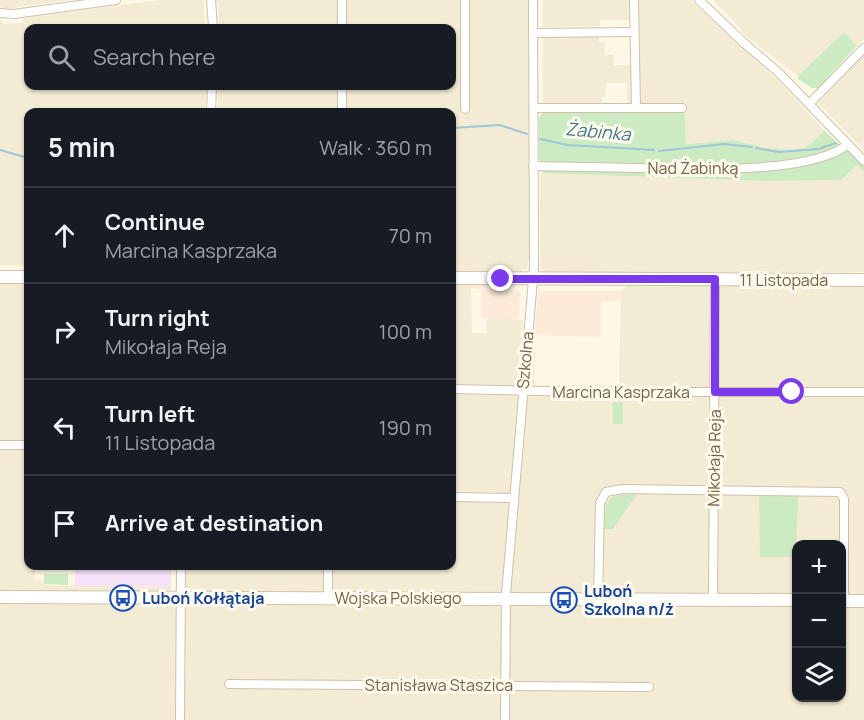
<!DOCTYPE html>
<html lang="en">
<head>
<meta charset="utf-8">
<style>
  :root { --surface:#171b24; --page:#242831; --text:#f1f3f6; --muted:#9ea1a6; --line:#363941 }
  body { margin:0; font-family:Manrope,sans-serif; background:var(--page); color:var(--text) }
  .controls { position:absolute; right:18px; bottom:18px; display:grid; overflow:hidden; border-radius:12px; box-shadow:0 2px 4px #0004 }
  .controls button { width:54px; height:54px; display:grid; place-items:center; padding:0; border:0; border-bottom:2px solid var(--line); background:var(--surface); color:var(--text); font:30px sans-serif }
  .stop { position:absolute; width:18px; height:18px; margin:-14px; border:4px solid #7c3aed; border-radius:50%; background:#fff }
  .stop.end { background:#7c3aed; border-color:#fff; box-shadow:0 2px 6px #0008 }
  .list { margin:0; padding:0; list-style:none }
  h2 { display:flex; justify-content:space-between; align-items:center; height:78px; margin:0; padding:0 24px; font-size:26px }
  h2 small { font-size:20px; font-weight:400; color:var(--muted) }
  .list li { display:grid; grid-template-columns:39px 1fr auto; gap:18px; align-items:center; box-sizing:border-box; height:96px; padding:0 24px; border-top:2px solid var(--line) }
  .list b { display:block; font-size:22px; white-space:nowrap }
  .list p { margin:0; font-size:20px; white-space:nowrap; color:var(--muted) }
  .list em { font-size:20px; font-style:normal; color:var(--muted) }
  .icon { flex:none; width:33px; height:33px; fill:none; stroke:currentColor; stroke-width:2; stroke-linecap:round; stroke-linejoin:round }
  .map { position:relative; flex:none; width:864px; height:720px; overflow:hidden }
  .search { position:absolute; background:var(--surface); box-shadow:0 2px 4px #0004; left:24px; top:24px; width:432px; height:66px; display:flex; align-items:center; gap:15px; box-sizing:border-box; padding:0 21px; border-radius:12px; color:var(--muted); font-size:22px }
  .panel { position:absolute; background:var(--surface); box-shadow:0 2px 4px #0004; left:24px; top:108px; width:432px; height:462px; border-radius:12px }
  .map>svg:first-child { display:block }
</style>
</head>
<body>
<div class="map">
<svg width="864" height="720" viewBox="0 0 864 720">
  <rect width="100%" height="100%" fill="#fdf8e5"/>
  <!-- residential -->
  <g fill="#f4ebd4" fill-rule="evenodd">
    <polygon points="0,0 70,0 6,9 0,7"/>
    <polygon points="159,0 204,0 205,28 28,28 28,86 206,86 205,112 28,112 28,266 0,265 0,20 5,24 22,23 23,18"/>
    <polygon points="216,0 529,0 529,258 527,269 523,269 522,272 452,271 452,112 217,112 218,86 452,86 452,28 219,28 218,4"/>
    <polygon points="543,0 631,0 632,20 600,20 600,26 543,27"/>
    <polygon points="635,0 691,0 778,81 825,131 805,148 792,150 766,148 734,140 686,144 685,112 638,112"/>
    <polygon points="713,0 864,0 864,39 857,46 844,32 798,76 742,33 741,29"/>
    <polygon points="543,37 599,37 599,42 605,42 604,56 614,54 614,65 632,65 633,103 627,103 627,83 606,83 605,97 602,97 602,104 543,104"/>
    <polygon points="864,55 864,150 818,103"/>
    <polygon points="857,165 864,172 864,272 545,272 540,267 540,175 542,173 765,181 841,180"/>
    <path d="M0 283H28V566H35V580H43L44 585 171 587 170 605 176 606 177 610H185L190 604H204V590L186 588V566H452V285H471L472 333H486L487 318H501L523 320 522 335H536L534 385H619L621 291 626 286H864V720H0ZM796 544H842V698H796Z"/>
  </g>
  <!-- commercial -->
  <g fill="#fdead9">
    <polygon points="471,285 486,285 486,290 520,291 519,319 481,318 481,289 471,288"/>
    <polygon points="539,291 621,291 621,301 601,302 601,337 534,335"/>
  </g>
  <!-- education -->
  <polygon fill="#f5e2f9" points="76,566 171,566 171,587 75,586"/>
  <!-- green -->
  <g fill="#ccebc3">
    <polygon points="844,32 857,46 830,75 831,77 821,88 812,88 798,79 798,76"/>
    <polygon points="543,112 685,112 686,144 734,140 766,148 792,150 805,148 825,131 840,145 835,149 796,160 737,167 542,163 539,159 539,118"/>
    <polygon points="847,151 851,153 864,166 864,172 857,165 841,180 765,181 542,173 543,170 801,166 827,160"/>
    <rect x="613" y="402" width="10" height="22"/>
    <path d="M638 493 613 529H604C604 500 607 493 638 493Z"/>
    <polygon points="759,496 798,496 796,557 760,557"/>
    <polygon points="44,574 68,574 68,585 44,584"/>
  </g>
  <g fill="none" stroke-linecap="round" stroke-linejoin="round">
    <!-- stream -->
    <g stroke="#9fc5d8" stroke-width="2">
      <polyline points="452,128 500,125 527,134"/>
      <polyline points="540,139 568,145 654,150"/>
      <polyline points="756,148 779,152 819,149"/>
      <polyline points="821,148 836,143"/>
      <polyline points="0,150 28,158"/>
      <polyline points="659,151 724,144 752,147"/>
    </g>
    <!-- street casing -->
    <g stroke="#cec1ac" stroke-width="10">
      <g id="street">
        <polyline points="211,0 213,28"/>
        <polyline points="465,0 465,109"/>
        <polyline points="634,0 636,108"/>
        <polyline points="699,0 744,43 778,72 864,161"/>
        <polyline points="0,13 14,14 116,0"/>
        <polyline points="342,28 342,0"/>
        <polyline points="533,33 634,32"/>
        <polyline points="342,86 342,112"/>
        <polyline points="809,104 864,48"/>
        <polyline points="534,108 682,108"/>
        <polyline points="211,112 212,86"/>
        <path d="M533 166C569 167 604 167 640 168 688 169 812 175 848 144"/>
        <polyline points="452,389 585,392 864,392"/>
        <polyline points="0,445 28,445"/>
        <polyline points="452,497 514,498"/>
        <polyline points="328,598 328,566"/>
        <polyline points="598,600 600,503 606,492 622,489 840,492 844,499 844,601"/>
        <polyline points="713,600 715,280"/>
        <polyline points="229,684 649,687"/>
        <polyline points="180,720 181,566"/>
        <polyline points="505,720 506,594 534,268 533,0"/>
      </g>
    </g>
    <!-- secondary casing -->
    <g stroke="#d1c2a8" stroke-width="14">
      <g id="secondary">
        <polyline points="0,277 28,277"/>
        <polyline points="452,278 864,280"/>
        <polyline points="0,597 796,600"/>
        <polyline points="842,601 864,601"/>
      </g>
    </g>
    <!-- street -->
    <use href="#street" stroke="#fff" stroke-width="8"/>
    <!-- secondary -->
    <use href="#secondary" stroke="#fff" stroke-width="12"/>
  </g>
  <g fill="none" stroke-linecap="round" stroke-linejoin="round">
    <!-- route -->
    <polyline stroke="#7c3aed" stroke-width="8" points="501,279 715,279 715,392 792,392"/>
  </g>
  <!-- icons -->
  <defs>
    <g id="bus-ring" transform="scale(1.35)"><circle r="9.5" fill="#fffbec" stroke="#1a4fb4" stroke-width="1.5"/><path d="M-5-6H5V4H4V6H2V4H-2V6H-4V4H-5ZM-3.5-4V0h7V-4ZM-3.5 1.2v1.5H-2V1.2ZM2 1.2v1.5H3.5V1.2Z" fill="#1a4fb4"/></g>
  </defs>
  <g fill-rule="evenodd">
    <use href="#bus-ring" x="123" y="598"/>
    <use href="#bus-ring" x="564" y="600"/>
  </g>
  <g text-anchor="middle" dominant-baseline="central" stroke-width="6" stroke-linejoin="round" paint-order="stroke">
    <!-- street labels -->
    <g font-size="16" fill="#76624a" stroke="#fffbec">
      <text x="693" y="168">Nad Żabinką</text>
      <text x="784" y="280">11 Listopada</text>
      <text transform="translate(525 360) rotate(-85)">Szkolna</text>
      <text x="621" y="392">Marcina Kasprzaka</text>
      <text transform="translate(714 458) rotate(-89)">Mikołaja Reja</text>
      <text x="398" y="598">Wojska Polskiego</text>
      <text x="439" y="685">Stanisława Staszica</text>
    </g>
    <!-- transit labels -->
    <g font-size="16" font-weight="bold" fill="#164399" stroke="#fffbec" text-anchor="start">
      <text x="584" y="591">Luboń<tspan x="584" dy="18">Szkolna n/ż</tspan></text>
      <text x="142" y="598">Luboń Kołłątaja</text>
    </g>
    <!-- water labels -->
    <g font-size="18" font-style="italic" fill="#467791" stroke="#fffbec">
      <text transform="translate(598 131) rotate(5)">Żabinka</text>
    </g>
  </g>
</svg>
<div class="controls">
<button>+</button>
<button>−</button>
<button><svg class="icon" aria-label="layers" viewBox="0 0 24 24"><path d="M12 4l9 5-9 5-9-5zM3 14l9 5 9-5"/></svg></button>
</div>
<div class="stop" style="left:792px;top:392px"></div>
<div class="stop end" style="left:501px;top:279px"></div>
<div class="search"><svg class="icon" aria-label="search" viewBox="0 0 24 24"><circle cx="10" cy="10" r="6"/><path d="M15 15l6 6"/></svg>Search here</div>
<section class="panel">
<h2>5 min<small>Walk · 360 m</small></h2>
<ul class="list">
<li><svg class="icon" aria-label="ahead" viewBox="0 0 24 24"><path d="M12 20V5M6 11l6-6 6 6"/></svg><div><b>Continue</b><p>Marcina Kasprzaka</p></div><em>70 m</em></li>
<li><svg class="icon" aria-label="right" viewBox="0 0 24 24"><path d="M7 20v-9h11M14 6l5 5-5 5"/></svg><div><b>Turn right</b><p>Mikołaja Reja</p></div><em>100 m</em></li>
<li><svg class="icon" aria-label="left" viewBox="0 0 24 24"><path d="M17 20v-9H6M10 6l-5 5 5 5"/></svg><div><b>Turn left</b><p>11 Listopada</p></div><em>190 m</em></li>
<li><svg class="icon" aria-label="arrive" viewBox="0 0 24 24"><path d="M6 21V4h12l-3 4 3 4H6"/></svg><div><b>Arrive at destination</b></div></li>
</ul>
</section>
</div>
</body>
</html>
